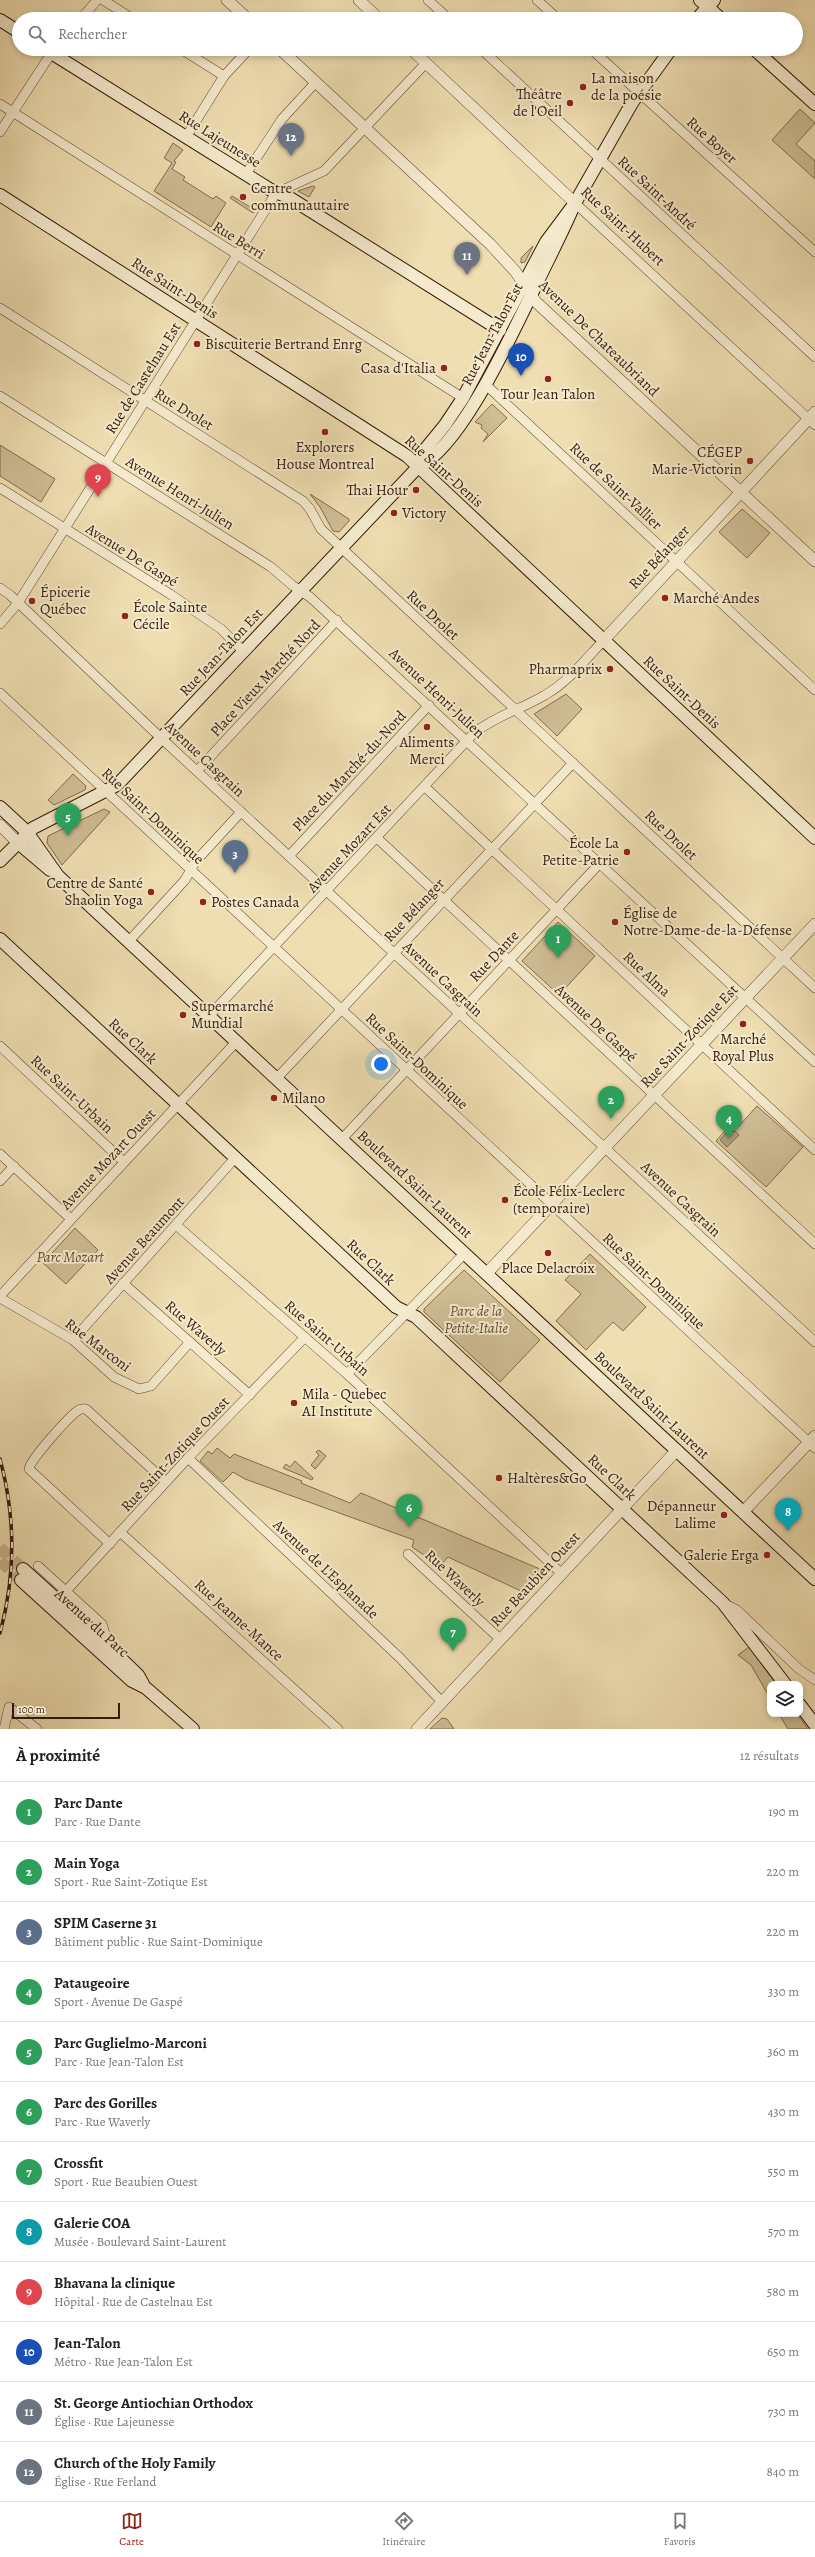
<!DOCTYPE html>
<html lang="fr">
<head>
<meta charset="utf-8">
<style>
  :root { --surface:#fff; --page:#f6f6f6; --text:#222; --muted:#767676; --line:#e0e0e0; --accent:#8f2418 }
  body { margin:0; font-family:Alegreya,serif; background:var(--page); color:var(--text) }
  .controls { position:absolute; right:12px; bottom:12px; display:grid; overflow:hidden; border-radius:8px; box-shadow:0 2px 6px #0003 }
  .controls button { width:36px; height:36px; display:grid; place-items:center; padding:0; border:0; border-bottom:1px solid var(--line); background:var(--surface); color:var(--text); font:20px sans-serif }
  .scale { position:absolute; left:12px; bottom:10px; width:108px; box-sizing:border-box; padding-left:4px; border:2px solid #331c0a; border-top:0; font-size:11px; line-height:14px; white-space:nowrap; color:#331c0a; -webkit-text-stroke:3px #f5eacd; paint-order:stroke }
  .you { position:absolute; left:381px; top:1064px; width:14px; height:14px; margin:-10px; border:3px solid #fff; border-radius:50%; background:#1a73e8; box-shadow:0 0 0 6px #1a73e833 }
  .badge { display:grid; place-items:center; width:26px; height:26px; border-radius:50%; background:var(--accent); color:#fff; font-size:13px; font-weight:700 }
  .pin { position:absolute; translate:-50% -33px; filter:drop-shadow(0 1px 2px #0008) }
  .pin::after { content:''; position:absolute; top:21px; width:14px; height:12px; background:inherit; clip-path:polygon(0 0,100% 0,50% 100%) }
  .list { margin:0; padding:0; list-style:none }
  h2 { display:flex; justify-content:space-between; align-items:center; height:52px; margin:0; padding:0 16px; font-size:17px }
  h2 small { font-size:13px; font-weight:400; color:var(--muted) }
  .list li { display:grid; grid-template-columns:26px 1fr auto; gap:12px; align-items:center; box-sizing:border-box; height:60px; padding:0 16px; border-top:1px solid var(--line) }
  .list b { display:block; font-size:15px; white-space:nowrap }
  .list p { margin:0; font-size:13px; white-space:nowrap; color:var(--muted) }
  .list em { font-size:13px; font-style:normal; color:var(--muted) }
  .icon { flex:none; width:22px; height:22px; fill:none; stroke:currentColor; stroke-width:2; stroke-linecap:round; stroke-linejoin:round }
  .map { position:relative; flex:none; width:815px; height:1729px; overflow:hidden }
  .search { position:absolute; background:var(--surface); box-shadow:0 2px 6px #0003; left:12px; right:12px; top:12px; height:44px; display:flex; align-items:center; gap:10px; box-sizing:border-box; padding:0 14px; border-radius:22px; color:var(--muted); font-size:15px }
  .sheet { height:772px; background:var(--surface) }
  nav { display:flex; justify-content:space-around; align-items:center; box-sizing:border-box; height:56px; border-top:1px solid var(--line); background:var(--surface); font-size:11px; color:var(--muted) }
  nav a { display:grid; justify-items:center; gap:2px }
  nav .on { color:var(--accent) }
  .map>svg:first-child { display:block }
</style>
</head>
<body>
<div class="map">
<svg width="815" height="1729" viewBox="0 0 815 1729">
  <rect width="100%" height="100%" fill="#efdeb2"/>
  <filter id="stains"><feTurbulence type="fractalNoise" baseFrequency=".005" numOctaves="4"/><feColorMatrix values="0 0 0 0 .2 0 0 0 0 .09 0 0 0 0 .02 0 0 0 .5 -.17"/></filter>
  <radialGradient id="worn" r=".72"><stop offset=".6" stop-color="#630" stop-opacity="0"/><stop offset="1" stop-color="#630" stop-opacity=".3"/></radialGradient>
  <!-- green -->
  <g fill="#cfbd95" stroke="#816c50">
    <polygon points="800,109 815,123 796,144 815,161 815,179 772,140"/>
    <polygon points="173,143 183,150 174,161 176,162 172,169 185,177 183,180 213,199 216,196 226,203 211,227 154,191 172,163 164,158"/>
    <polygon points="313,186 315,187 309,197 298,191"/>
    <polygon points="232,196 252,208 254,206 257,207 253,213 230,198"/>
    <polygon points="533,246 525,262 521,263 521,258"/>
    <polygon points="492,404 507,418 483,442 488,434 481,428 482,425 475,422"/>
    <polygon points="0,445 55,479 41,502 0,476"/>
    <polygon points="310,494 349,519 349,521 339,532 333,531 320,507"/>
    <polygon points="742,509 770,533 747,558 719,532"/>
    <polygon points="566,694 582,709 557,736 534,714"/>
    <polygon points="73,774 86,786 85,790 54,805 48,800"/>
    <polygon points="104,809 110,812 62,865 47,843 48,836"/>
    <polygon points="558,922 595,956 559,995 522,961"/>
    <polygon points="757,1106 803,1147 766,1187 716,1141 732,1123 738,1127"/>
    <polygon points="75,1228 98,1250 66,1284 43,1263"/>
    <polygon points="590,1254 646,1307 623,1331 613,1322 586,1350 556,1321 581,1294 565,1280"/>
    <polygon points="464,1270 540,1340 500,1382 424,1312 424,1309"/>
    <polygon points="217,1448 230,1458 234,1454 302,1481 301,1483 350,1503 361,1493 547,1572 529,1591 523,1592 448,1557 440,1566 412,1547 414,1540 245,1479 233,1472 223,1482 200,1461 208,1451 212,1454"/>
    <polygon points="319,1450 326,1456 315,1469 311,1465 319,1455 316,1452"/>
    <polygon points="295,1461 313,1478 312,1480 283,1468 286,1464 290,1467"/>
    <polygon points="749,1647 776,1684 770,1684 770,1698 751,1665 738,1655"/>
    <polygon points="779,1714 797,1714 808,1729 788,1729"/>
    <polygon points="442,1718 447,1719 454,1729 430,1729"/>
  </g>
  <!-- water -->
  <polygon fill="#af9c79" stroke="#7d694d" points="728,1131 735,1131 739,1135 727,1147 720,1140"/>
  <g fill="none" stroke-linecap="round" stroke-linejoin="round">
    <!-- secondary-tunnel -->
    <g stroke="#c9b790" stroke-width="12" stroke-dasharray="12 6" stroke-linecap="butt">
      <polyline points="0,1548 23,1569"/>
      <polyline points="0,1561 21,1580"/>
    </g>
    <!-- minor casing -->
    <g stroke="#624c34" stroke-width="10">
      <g id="minor">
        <polyline points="103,0 133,19"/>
        <polyline points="428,0 449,19"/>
        <polyline points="537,0 558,19"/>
        <polyline points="81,19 97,0"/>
        <polyline points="181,49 224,76"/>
        <polyline points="481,49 815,357"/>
        <polyline points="591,49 815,252"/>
        <polyline points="0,104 463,398"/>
        <polyline points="0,132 54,49"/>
        <polyline points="186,137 224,76 249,49"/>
        <polyline points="246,174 282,119 316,82"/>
        <polyline points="575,203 815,425"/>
        <polyline points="0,308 303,501 310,509 321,529 815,988"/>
        <polyline points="485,384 815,690"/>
        <polyline points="0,396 271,567 292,585 310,597 815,1062"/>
        <polyline points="0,488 170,594 221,629 244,652"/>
        <polyline points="0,588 10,595 161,738 815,1342"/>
        <polyline points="0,624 18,603 276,193 324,171 426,63"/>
        <polyline points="0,693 815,1448"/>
        <polyline points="197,771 337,620"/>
        <polyline points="425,787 815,1150"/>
        <polyline points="377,838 815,1244"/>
        <polyline points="289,856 429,705"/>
        <polyline points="129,941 185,880 195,862 241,812"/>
        <path d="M210 1015 474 733C499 714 520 710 545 695 568 682 585 660 603 641"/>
        <polyline points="0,1046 124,1162"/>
        <polyline points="277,1078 573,763"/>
        <polyline points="342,1139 600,863"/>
        <polyline points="0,1154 71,1219"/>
        <polyline points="0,1181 14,1166"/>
        <polyline points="176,1225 347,1374 561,1573"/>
        <polyline points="123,1283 250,1395"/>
        <polyline points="0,1296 237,1041"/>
        <polyline points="0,1298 73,1340 114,1377 139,1389 151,1386 190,1342"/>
        <polyline points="73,1340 235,1158"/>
        <polyline points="347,1374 465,1253"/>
        <polyline points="188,1458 400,1658 442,1702"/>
        <polyline points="120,1532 338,1729"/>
        <path d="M110 1544 29 1469C28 1462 71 1414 79 1410 82 1408 82 1409 86 1409L166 1482"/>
        <polyline points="408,1554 500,1639"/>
        <polyline points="38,1566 102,1624 109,1647"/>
        <polyline points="66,1591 188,1458 305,1337"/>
        <polyline points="725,1604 737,1610 799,1669 815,1680"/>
        <polyline points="4,1729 9,1707 37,1729"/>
      </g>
    </g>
    <!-- tertiary casing -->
    <g stroke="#624c34" stroke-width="12">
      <g id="tertiary">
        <polyline points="227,0 248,19"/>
        <polyline points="359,0 379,19"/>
        <polyline points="280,49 490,244 515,271 536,302 815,561"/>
        <polyline points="411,49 575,203"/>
        <polyline points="603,641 815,412"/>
        <polyline points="0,825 17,842"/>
        <polyline points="487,1273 815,924"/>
        <polyline points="743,1512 815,1436"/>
        <polyline points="417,1729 677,1450"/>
      </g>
    </g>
    <!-- secondary casing -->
    <g stroke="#331c0a" stroke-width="14">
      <g id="secondary">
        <polyline points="700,0 721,19"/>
        <polyline points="697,19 714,0"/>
        <polyline points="0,20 19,32"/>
        <polyline points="45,49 271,190 290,198 500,330"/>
        <polyline points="754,49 815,104"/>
        <polyline points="0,195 407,456 815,838"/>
        <polyline points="418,467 423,452 445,425 463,398 546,242 575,203 632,103 671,49"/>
        <polyline points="0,807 27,832 58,876 815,1579"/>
        <polyline points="17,842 50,870"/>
        <path d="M0 861 33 828 117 785 418 467C463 445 513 331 536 285 549 258 563 231 575 203"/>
        <polyline points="0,939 396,1307 416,1317 723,1603 785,1684"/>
        <polyline points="23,1569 109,1647 138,1675 143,1684"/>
        <polyline points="21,1580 132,1681 146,1688 193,1729"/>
        <polyline points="800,1705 815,1725"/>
      </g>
    </g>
    <!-- minor -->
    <use href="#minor" stroke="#f5eacd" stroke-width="9"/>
    <!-- tertiary -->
    <use href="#tertiary" stroke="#f5eacd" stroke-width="11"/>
    <!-- secondary -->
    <use href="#secondary" stroke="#f5eacd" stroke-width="12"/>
    <!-- rail casing -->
    <g stroke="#331c0a" stroke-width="3.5">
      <path id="rail" d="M0 1459C16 1518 16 1574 0 1633"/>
    </g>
    <!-- rail -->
    <use href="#rail" stroke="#f5eacd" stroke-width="2" stroke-dasharray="6" stroke-linecap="butt"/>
  </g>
  <!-- markers -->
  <g fill="#8f2418" stroke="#f5eacd" stroke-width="1.5">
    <circle cx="583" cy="87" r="4"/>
    <circle cx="570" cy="103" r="4"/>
    <circle cx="243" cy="197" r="4"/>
    <circle cx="197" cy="344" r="4"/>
    <circle cx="444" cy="368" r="4"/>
    <circle cx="548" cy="379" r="4"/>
    <circle cx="325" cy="432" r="4"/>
    <circle cx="750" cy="461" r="4"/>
    <circle cx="416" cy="490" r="4"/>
    <circle cx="394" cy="513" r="4"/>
    <circle cx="665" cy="598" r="4"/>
    <circle cx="32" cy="601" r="4"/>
    <circle cx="125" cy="616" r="4"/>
    <circle cx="610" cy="669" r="4"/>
    <circle cx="427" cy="727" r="4"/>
    <circle cx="627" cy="852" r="4"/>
    <circle cx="151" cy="892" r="4"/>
    <circle cx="203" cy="902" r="4"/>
    <circle cx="615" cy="922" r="4"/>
    <circle cx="183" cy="1015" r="4"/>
    <circle cx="743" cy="1024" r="4"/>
    <circle cx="274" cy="1098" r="4"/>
    <circle cx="505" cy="1200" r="4"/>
    <circle cx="548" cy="1253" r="4"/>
    <circle cx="294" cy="1403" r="4"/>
    <circle cx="499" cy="1478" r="4"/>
    <circle cx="724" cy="1515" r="4"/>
    <circle cx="767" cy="1555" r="4"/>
  </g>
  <g text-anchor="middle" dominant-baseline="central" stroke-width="4" stroke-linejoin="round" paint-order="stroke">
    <!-- poi labels -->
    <g font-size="15" fill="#331c0a" stroke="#f5eacd" text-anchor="start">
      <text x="591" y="78">La maison<tspan x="591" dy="17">de la poésie</tspan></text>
      <text x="562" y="94" text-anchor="end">Théâtre<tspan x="562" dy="17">de l'Oeil</tspan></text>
      <text x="251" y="188">Centre<tspan x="251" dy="17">communautaire</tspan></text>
      <text x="205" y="344">Biscuiterie Bertrand Enrg</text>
      <text x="436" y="368" text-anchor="end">Casa d'Italia</text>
      <text x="548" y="394" text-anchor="middle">Tour Jean Talon</text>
      <text x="325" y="447" text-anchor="middle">Explorers<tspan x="325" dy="17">House Montreal</tspan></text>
      <text x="742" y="452" text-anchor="end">CÉGEP<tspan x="742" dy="17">Marie-Victorin</tspan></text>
      <text x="408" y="490" text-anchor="end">Thai Hour</text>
      <text x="402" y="513">Victory</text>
      <text x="40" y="592">Épicerie<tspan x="40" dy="17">Québec</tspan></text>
      <text x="673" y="598">Marché Andes</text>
      <text x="133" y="607">École Sainte<tspan x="133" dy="17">Cécile</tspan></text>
      <text x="602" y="669" text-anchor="end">Pharmaprix</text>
      <text x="427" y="742" text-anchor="middle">Aliments<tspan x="427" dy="17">Merci</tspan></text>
      <text x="619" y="843" text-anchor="end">École La<tspan x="619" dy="17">Petite-Patrie</tspan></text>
      <text x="143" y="883" text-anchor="end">Centre de Santé<tspan x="143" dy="17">Shaolin Yoga</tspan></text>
      <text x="211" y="902">Postes Canada</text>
      <text x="623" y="913">Église de<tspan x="623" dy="17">Notre-Dame-de-la-Défense</tspan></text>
      <text x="191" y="1006">Supermarché<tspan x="191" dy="17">Mundial</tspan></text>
      <text x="743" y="1039" text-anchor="middle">Marché<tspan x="743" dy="17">Royal Plus</tspan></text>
      <text x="282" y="1098">Milano</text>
      <text x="513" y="1191">École Félix-Leclerc<tspan x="513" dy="17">(temporaire)</tspan></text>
      <text x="548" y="1268" text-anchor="middle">Place Delacroix</text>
      <text x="302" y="1394">Mila - Quebec<tspan x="302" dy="17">AI Institute</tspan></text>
      <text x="507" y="1478">Haltères&amp;Go</text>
      <text x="716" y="1506" text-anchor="end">Dépanneur<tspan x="716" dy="17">Lalime</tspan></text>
      <text x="759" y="1555" text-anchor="end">Galerie Erga</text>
    </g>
    <!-- street labels -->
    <g font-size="15" fill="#331c0a" stroke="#f5eacd">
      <text transform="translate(220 139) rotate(32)">Rue Lajeunesse</text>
      <text transform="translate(712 140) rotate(42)">Rue Boyer</text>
      <text transform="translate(657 193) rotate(43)">Rue Saint-André</text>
      <text transform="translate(623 226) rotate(43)">Rue Saint-Hubert</text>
      <text transform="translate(239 240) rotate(32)">Rue Berri</text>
      <text transform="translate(175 288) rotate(33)">Rue Saint-Denis</text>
      <text transform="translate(492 334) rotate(-62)">Rue Jean-Talon Est</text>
      <text transform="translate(599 338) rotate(44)">Avenue De Chateaubriand</text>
      <text transform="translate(143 378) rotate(-58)">Rue de Castelnau Est</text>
      <text transform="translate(184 409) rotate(32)">Rue Drolet</text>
      <text transform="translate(444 471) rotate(42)">Rue Saint-Denis</text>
      <text transform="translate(616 486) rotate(43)">Rue de Saint-Vallier</text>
      <text transform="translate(180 493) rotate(32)">Avenue Henri-Julien</text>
      <text transform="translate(132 555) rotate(32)">Avenue De Gaspé</text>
      <text transform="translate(659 557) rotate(-47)">Rue Bélanger</text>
      <text transform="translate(433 615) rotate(43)">Rue Drolet</text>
      <text transform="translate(221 652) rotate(-47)">Rue Jean-Talon Est</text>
      <text transform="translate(265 678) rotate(-47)">Place Vieux Marché Nord</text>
      <text transform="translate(682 692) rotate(43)">Rue Saint-Denis</text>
      <text transform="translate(437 693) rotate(43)">Avenue Henri-Julien</text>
      <text transform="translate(205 759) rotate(43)">Avenue Casgrain</text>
      <text transform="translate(349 771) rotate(-47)">Place du Marché-du-Nord</text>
      <text transform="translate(153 816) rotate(43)">Rue Saint-Dominique</text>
      <text transform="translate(671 835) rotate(43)">Rue Drolet</text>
      <text transform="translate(349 848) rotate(-47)">Avenue Mozart Est</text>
      <text transform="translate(414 910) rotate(-47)">Rue Bélanger</text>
      <text transform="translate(494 956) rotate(-47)">Rue Dante</text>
      <text transform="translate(647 974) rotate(43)">Rue Alma</text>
      <text transform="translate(443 979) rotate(43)">Avenue Casgrain</text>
      <text transform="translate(596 1023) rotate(43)">Avenue De Gaspé</text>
      <text transform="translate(689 1036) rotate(-47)">Rue Saint-Zotique Est</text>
      <text transform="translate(133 1041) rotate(43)">Rue Clark</text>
      <text transform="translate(417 1061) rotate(43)">Rue Saint-Dominique</text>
      <text transform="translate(72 1094) rotate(43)">Rue Saint-Urbain</text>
      <text transform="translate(108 1159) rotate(-47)">Avenue Mozart Ouest</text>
      <text transform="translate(415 1184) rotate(43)">Boulevard Saint-Laurent</text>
      <text transform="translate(681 1199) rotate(43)">Avenue Casgrain</text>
      <text transform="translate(144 1240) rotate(-48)">Avenue Beaumont</text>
      <text transform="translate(371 1262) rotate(43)">Rue Clark</text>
      <text transform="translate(654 1281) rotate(43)">Rue Saint-Dominique</text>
      <text transform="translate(196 1328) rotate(41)">Rue Waverly</text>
      <text transform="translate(327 1338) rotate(41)">Rue Saint-Urbain</text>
      <text transform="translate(98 1345) rotate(37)">Rue Marconi</text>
      <text transform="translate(652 1405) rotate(43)">Boulevard Saint-Laurent</text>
      <text transform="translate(175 1454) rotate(-47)">Rue Saint-Zotique Ouest</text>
      <text transform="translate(612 1477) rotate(43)">Rue Clark</text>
      <text transform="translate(326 1569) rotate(43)">Avenue de L'Esplanade</text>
      <text transform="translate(455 1578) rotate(43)">Rue Waverly</text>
      <text transform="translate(535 1579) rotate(-47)">Rue Beaubien Ouest</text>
      <text transform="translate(239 1620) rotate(42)">Rue Jeanne-Mance</text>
      <text transform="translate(92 1623) rotate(42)">Avenue du Parc</text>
    </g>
    <!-- park labels -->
    <g font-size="15" font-style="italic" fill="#624c34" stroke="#f5eacd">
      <text x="70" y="1257">Parc Mozart</text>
      <text x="476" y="1311">Parc de la<tspan x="476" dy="17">Petite-Italie</tspan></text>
    </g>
  </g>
  <rect width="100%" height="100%" filter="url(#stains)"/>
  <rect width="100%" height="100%" fill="url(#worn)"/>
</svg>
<div class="controls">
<button><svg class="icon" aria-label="layers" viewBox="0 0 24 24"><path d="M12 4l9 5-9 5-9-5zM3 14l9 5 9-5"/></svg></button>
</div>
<div class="scale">100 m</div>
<div class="you"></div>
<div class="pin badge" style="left:558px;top:958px;background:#2e9e5b">1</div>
<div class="pin badge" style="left:611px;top:1119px;background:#2e9e5b">2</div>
<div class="pin badge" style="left:235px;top:873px;background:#5c6f8a">3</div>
<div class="pin badge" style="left:729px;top:1138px;background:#2e9e5b">4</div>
<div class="pin badge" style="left:68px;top:836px;background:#2e9e5b">5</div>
<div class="pin badge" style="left:409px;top:1527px;background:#2e9e5b">6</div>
<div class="pin badge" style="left:453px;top:1651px;background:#2e9e5b">7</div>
<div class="pin badge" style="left:788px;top:1531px;background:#0f9aa8">8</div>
<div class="pin badge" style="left:98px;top:497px;background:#e0444e">9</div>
<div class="pin badge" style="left:521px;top:376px;background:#1a4fb4">10</div>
<div class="pin badge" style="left:467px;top:275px;background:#6b7280">11</div>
<div class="pin badge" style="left:291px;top:156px;background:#6b7280">12</div>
<div class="search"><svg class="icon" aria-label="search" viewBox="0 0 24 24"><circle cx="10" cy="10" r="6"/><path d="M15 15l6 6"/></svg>Rechercher</div>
</div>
<section class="sheet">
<h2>À proximité<small>12 résultats</small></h2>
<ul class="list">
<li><span class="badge" style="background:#2e9e5b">1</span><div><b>Parc Dante</b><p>Parc · Rue Dante</p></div><em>190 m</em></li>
<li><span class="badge" style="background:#2e9e5b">2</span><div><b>Main Yoga</b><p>Sport · Rue Saint-Zotique Est</p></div><em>220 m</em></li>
<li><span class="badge" style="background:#5c6f8a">3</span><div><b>SPIM Caserne 31</b><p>Bâtiment public · Rue Saint-Dominique</p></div><em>220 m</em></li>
<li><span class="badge" style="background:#2e9e5b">4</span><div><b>Pataugeoire</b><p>Sport · Avenue De Gaspé</p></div><em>330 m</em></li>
<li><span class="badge" style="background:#2e9e5b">5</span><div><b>Parc Guglielmo-Marconi</b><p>Parc · Rue Jean-Talon Est</p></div><em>360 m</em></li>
<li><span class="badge" style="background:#2e9e5b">6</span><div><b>Parc des Gorilles</b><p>Parc · Rue Waverly</p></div><em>430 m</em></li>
<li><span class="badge" style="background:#2e9e5b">7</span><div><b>Crossfit</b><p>Sport · Rue Beaubien Ouest</p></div><em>550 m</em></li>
<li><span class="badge" style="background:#0f9aa8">8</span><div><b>Galerie COA</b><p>Musée · Boulevard Saint-Laurent</p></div><em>570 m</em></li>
<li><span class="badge" style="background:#e0444e">9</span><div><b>Bhavana la clinique</b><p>Hôpital · Rue de Castelnau Est</p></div><em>580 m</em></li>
<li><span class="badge" style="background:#1a4fb4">10</span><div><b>Jean-Talon</b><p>Métro · Rue Jean-Talon Est</p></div><em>650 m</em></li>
<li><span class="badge" style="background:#6b7280">11</span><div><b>St. George Antiochian Orthodox</b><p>Église · Rue Lajeunesse</p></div><em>730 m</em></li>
<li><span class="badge" style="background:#6b7280">12</span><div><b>Church of the Holy Family</b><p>Église · Rue Ferland</p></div><em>840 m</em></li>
</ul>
</section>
<nav>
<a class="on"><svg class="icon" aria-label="map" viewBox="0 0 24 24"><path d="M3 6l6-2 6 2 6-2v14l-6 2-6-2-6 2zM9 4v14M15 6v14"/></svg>Carte</a>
<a><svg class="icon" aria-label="directions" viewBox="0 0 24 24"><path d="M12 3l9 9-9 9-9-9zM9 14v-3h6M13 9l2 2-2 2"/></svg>Itinéraire</a>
<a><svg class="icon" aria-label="saved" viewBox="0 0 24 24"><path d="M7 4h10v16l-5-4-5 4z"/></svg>Favoris</a>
</nav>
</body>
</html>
